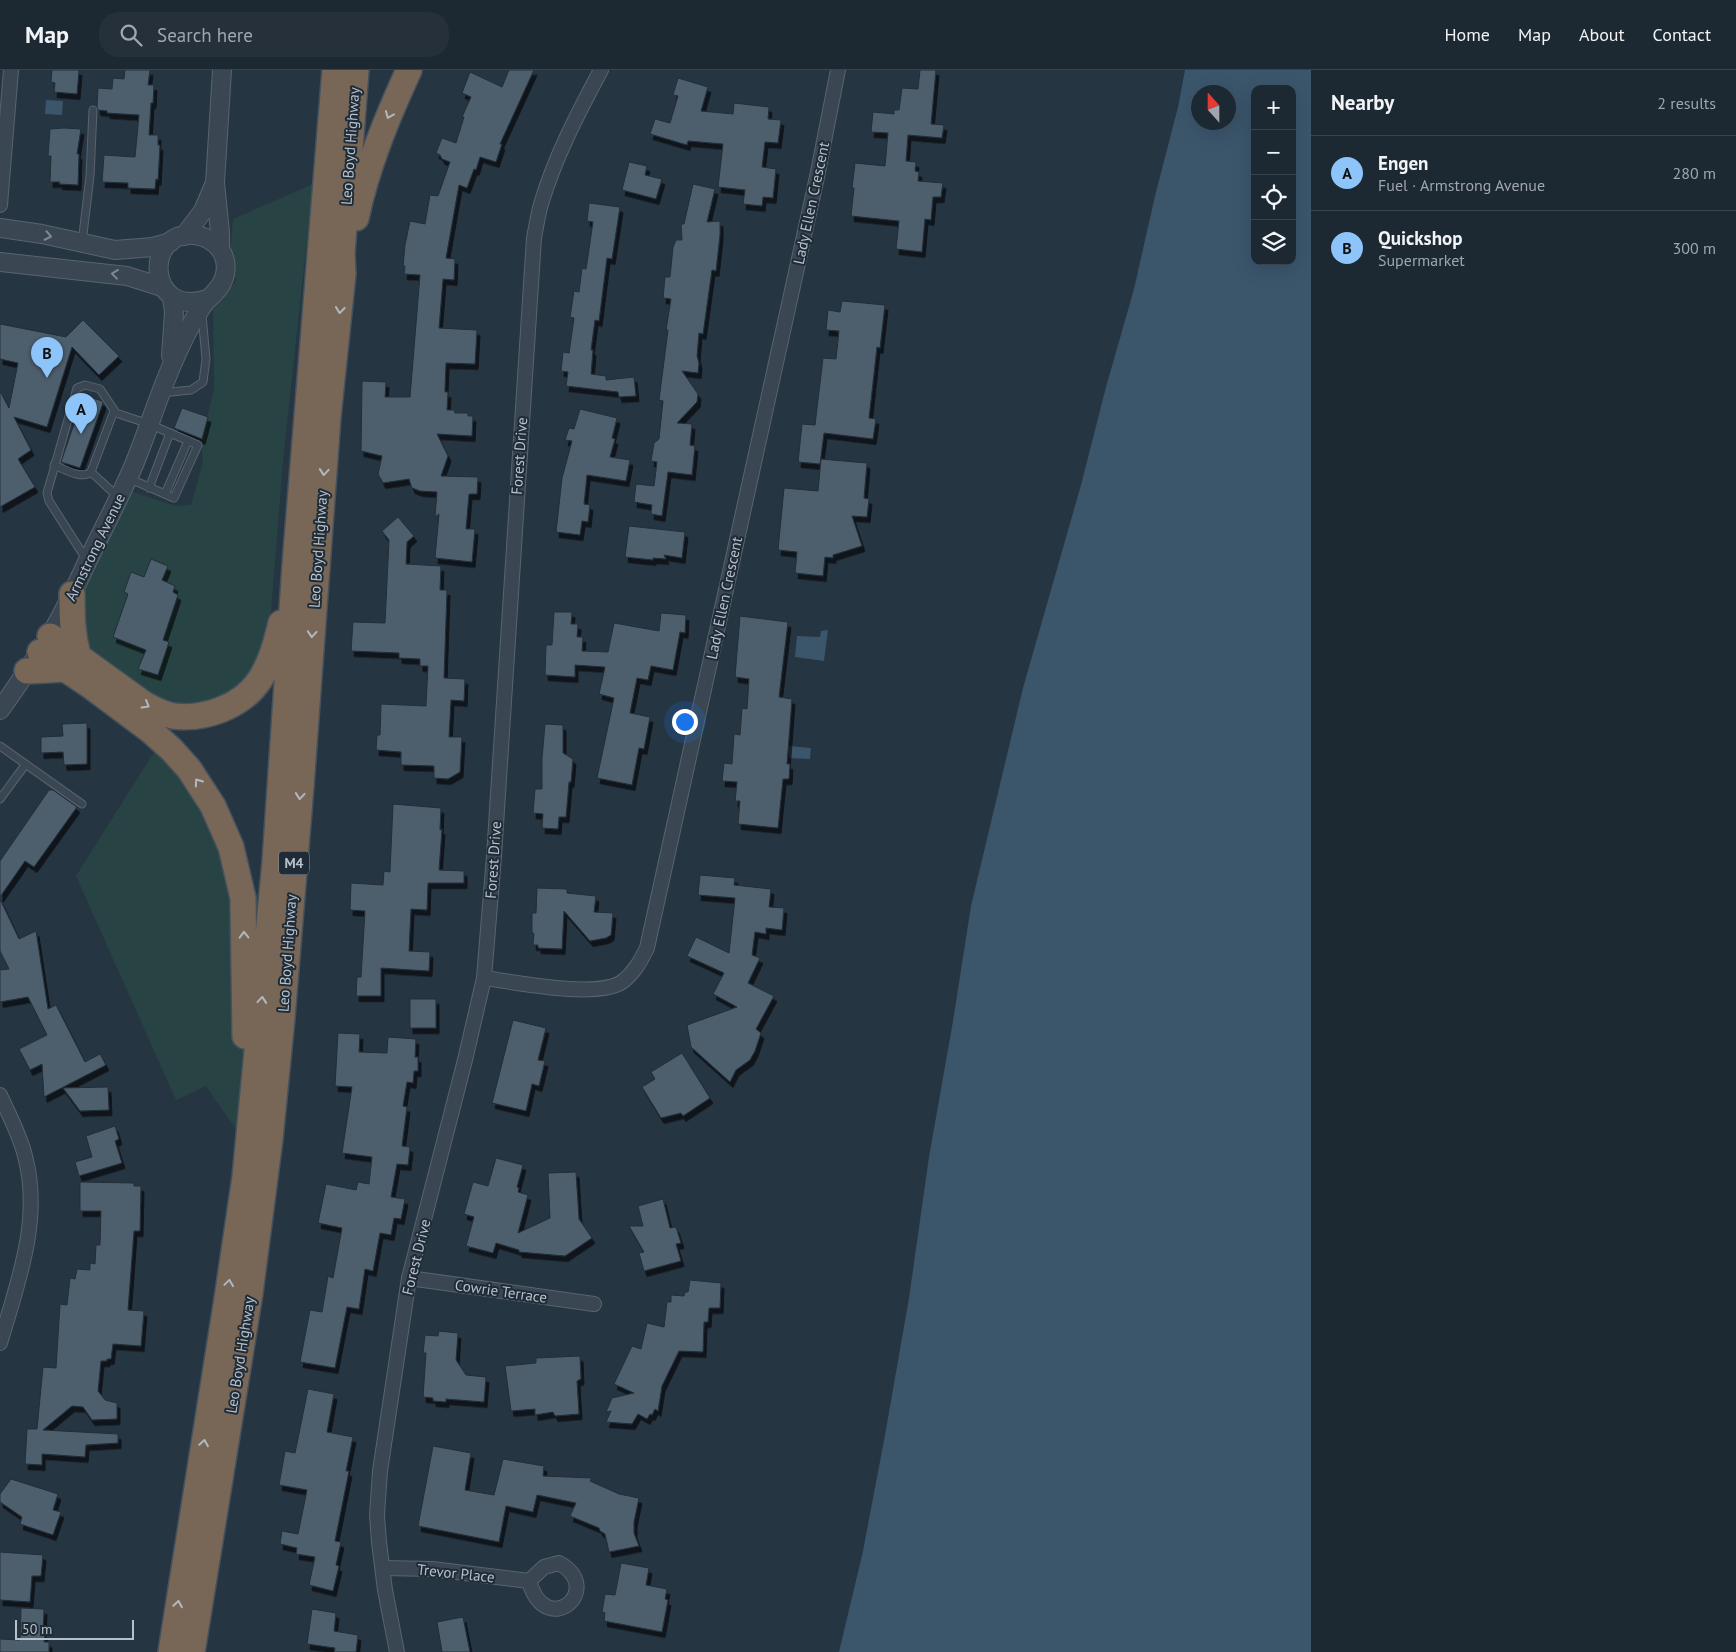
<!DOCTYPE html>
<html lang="en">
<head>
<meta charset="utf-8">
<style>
  :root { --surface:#1c2832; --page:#25303a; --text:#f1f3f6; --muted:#a0a6ac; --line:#3a444d; --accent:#8dc4fa }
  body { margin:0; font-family:"PT Sans",sans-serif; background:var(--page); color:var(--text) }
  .controls { position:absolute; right:15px; top:15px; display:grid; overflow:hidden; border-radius:10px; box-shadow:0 5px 20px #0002 }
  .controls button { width:45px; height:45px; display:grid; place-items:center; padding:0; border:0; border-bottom:1px solid var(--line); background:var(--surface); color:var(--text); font:25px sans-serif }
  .compass { position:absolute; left:1191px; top:15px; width:45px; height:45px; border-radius:50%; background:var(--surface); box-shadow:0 5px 20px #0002; rotate:339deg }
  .scale { position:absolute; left:15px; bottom:12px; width:119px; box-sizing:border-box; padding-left:5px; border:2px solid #b7c1cc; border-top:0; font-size:14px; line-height:18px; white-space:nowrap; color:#b7c1cc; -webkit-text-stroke:4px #1f2c37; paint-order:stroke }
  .you { position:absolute; left:684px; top:651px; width:18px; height:18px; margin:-12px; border:4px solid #fff; border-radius:50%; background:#1a73e8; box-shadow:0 0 0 8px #1a73e833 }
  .badge { display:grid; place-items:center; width:32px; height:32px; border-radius:50%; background:var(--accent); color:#111; font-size:16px; font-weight:700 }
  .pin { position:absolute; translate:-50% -41px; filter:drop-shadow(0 1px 2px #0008) }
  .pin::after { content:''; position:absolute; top:26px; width:18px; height:15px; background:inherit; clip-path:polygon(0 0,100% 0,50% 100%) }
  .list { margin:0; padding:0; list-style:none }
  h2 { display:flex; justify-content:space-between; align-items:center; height:65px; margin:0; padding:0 20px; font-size:21px }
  h2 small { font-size:16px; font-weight:400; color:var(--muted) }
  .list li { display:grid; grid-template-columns:32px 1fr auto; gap:15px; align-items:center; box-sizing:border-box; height:75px; padding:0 20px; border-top:1px solid var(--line) }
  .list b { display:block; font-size:19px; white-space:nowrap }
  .list p { margin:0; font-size:16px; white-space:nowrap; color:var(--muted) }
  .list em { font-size:16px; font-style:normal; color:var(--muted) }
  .icon { flex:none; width:28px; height:28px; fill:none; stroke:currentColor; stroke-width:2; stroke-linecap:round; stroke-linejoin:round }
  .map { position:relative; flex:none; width:1311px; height:1582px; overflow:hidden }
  header { display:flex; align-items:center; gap:30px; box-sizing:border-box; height:70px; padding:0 25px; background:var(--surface); border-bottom:1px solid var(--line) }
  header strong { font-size:24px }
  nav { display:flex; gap:28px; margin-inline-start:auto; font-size:18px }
  .search { width:350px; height:45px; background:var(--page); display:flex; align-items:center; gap:12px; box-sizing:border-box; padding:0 18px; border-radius:20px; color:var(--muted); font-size:19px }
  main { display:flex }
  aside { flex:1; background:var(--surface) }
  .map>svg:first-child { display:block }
</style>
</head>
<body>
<header>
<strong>Map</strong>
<div class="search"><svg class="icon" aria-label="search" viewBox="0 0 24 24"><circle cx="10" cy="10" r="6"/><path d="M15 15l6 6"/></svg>Search here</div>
<nav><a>Home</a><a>Map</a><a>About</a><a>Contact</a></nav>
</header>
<main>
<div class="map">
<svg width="1311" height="1582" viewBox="0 0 1311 1582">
  <defs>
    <filter id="shadow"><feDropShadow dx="3" dy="5.5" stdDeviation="0" flood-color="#0009"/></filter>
  </defs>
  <rect width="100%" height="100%" fill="#263542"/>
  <!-- green -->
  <g fill="#284343">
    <polygon points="313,114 283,391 271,542 264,591 256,611 182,646 61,568 82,519 133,422 176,436 191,435 203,392 201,373 214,319 213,240 236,211 230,181 233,149"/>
    <polygon points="161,671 233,771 250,879 239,1064 206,1016 176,1030 76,806"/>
  </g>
  <!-- water -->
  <g fill="#3b556b" fill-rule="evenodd">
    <path d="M1185 0H1311V1582H839L863 1481 885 1365 909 1228 929 1087 953 951 971 836 1023 618 1081 415 1106 317 1134 219 1155 126 1178 37ZM1255 19H1292V191H1255ZM1228 22V52H1198V22Z"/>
    <polygon points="46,30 63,31 62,45 45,44"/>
    <polygon points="828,560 824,591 795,587 797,566 820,567 821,561"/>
    <polygon points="789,676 811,678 810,689 789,688"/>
  </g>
  <!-- building -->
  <g fill="#4e5f6d" stroke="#212e39" filter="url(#shadow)">
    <polygon points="52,0 79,0 77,24 54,22 55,13 51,12"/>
    <polygon points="125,0 150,0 148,15 154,15 153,33 151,33 149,65 158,65 158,75 160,75 158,110 156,109 155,119 128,118 128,113 102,112 104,85 135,87 139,45 107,43 107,41 98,40 97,37 98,18 112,19 113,8 124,9"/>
    <polygon points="509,0 534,0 500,74 502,74 496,92 480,87 476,100 474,99 467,118 459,115 446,188 455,189 454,210 443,209 439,258 477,260 475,294 446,293 445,318 445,322 448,322 447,340 454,340 455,343 468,343 468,346 473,346 472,366 437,364 448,386 441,406 478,407 477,424 469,424 466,459 475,459 472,492 435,488 439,444 435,447 437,422 420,421 412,418 409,409 383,413 378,404 382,386 361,381 362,311 386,312 385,327 410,327 420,205 404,204 405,196 403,196 405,175 410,151 425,154 430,125 438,126 450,92 442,89 440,85 436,83 442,68 456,73 464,47 462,47 471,27 462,23 470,2 502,17"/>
    <polygon points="920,0 936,0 931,54 944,55 942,68 908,65 906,91 916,92 915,101 919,102 918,111 943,113 941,127 933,127 931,150 925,149 922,182 896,179 899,151 851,146 854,118 852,118 855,93 885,96 888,63 871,62 873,42 894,44 894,40 899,40 902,18 918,19"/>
    <polygon points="678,8 708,17 701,41 733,44 734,33 769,37 768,49 781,50 778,73 765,72 762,97 776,99 773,128 763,127 762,136 743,134 745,120 718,117 723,74 688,71 687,75 650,64 655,49 670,53 678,26 673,25"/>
    <polygon points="64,58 81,59 77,84 79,84 78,115 59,114 60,112 50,112 51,86 48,86 50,59"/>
    <polygon points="629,92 647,96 645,105 662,109 656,129 622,120"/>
    <polygon points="693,114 715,119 707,152 720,151 720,165 716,201 712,200 703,264 699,263 697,286 699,293 698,303 682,301 698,324 697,332 677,353 692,354 690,375 695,376 692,405 668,402 662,446 651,444 652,435 634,432 636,414 654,416 657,392 651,391 654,373 659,369 663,331 659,330 668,260 666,260 671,229 663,228 665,207 670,207 673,177 676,170 682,170 681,154 684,154"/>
    <polygon points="589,133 620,137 612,189 607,188 599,251 595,250 591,280 593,280 591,304 606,306 606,310 634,307 636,326 619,327 618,322 566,316 568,302 561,301 563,282 569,283 574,248 570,247 574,221 579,222 582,198 586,199 593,152 587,151"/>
    <polygon points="842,231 885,235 880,278 877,277 869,348 876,349 873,369 824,363 820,394 798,392 802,354 815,355 823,288 836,289 839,261 826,260 828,240 840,242"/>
    <polygon points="83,250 119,286 99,305 72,277 47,357 14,347 31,380 18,389 35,417 0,437 0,321 9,338 18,293 0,289 0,254 66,267"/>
    <polygon points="84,325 102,331 103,333 80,398 61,392"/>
    <polygon points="182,338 208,347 202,369 174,358"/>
    <polygon points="580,339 617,348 612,368 615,369 610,387 630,390 626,411 587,405 584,434 590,435 588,452 582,451 580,465 556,462 562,408 572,371 565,370 569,358 574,359"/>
    <polygon points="821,389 867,393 864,428 869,429 867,447 852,446 862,476 833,485 833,488 825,487 823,506 795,503 797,482 778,480 784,418 818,421"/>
    <polygon points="398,447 414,466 407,472 406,494 441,496 440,520 447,520 444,608 465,609 464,631 451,630 449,667 462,667 460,702 448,709 434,708 434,696 401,695 401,682 376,680 377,665 380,665 381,634 426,636 428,596 420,596 420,589 399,588 399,583 351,581 353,552 385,553 389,470 382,461"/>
    <polygon points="629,456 685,462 682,488 664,485 666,489 653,488 653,490 625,487"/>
    <polygon points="151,489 168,496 162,510 175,516 173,522 178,525 163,570 169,572 158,605 138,599 146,580 113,567 128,524 124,522 131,502 144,507"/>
    <polygon points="554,542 572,542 571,554 578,554 577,567 583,567 582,581 608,582 614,553 659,561 661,543 686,545 685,563 680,562 673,600 651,596 648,610 637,608 630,643 650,647 644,679 639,678 632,715 597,708 614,628 599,624 605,597 575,595 575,607 545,605 546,575 552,575"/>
    <polygon points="740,546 788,552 779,627 792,629 787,694 790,694 789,709 783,709 778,758 738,754 740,731 735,731 737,712 722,711 724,693 732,694 734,664 740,665 742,638 747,639 749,609 735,607"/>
    <polygon points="87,653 87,694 64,695 63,682 41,683 41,667 63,666 62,654"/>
    <polygon points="545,654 563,655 563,683 573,689 571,712 569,712 566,747 559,747 558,759 542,758 543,744 533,743 535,719 542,719 542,688"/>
    <polygon points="49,720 53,720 77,737 34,797 25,791 0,827 0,791"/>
    <polygon points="393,734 441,738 440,760 442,759 439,800 464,801 464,813 428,813 427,840 411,839 409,881 430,882 429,901 381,898 381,926 356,926 357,907 361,907 365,841 350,840 351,813 383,815 384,801 390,802"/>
    <polygon points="700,805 735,808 734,815 771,819 769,837 784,838 782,860 766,858 766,864 755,862 752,885 760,888 748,913 774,926 756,959 761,963 755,981 750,990 736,1000 730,1012 691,977 687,955 737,937 713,924 724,903 687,886 696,867 729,883 735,828 698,825"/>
    <polygon points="537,818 567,819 567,823 596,826 594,842 613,843 611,865 606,868 590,871 564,841 562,879 538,878 538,875 533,875 534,864 532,862 532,843 536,843"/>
    <polygon points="0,829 19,869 36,861 48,939 56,935 85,992 100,984 106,995 44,1027 42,994 30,1000 19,979 47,965 28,927 0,932 0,900 9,899 0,881"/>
    <rect x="410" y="929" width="26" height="29"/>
    <polygon points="513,950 546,958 538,990 545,991 539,1016 532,1014 526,1041 492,1033"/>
    <polygon points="338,963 360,964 359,982 387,983 388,967 416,969 415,987 418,987 418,1001 414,1001 413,1013 407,1012 403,1036 407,1037 402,1076 410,1077 408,1095 397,1094 391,1127 405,1129 401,1149 394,1148 391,1165 380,1163 373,1201 365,1199 359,1239 347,1237 335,1298 300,1292 310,1240 322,1242 328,1206 333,1208 342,1158 318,1153 326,1114 356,1120 358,1112 369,1114 372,1087 342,1083 352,1017 335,1016"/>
    <polygon points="682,983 710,1028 683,1046 681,1043 661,1048 642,1017 655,1009 651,1002"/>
    <polygon points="108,1017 109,1040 80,1041 63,1018"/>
    <polygon points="115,1056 119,1069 115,1071 122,1093 79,1106 75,1092 92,1087 86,1066"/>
    <polygon points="496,1088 523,1095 517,1117 519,1118 518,1122 528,1125 518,1163 550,1148 548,1103 576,1102 579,1149 592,1168 565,1186 519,1182 519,1180 496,1173 493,1183 466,1176 474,1147 464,1144 473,1112 488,1116"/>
    <polygon points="80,1112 134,1113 134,1116 141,1116 140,1161 134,1161 128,1240 144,1241 141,1276 113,1274 111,1289 107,1289 107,1291 101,1291 98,1321 105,1330 117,1333 117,1349 92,1350 83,1337 72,1336 43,1360 118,1364 118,1373 86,1375 85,1387 42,1384 42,1395 25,1394 27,1359 37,1359 43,1297 56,1298 60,1234 67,1235 70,1208 75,1209 77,1199 90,1200 90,1193 95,1194 96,1175 100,1175 101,1141 80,1141"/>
    <polygon points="663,1129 670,1158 676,1157 681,1173 676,1174 681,1191 644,1201 639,1183 644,1182 629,1156 643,1156 638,1136"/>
    <polygon points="690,1210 721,1213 720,1238 709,1238 708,1252 704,1252 703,1282 679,1281 662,1316 658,1341 655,1339 652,1345 650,1344 647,1349 638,1344 632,1354 606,1352 611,1341 606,1342 612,1328 634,1323 614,1314 632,1276 641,1279 647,1253 664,1257 667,1232 671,1232 671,1225 684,1226 685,1222 688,1222"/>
    <polygon points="439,1261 458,1263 456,1290 466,1305 486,1307 484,1332 446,1329 446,1332 433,1331 433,1328 423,1327 426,1283 423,1283 425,1265 438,1266"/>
    <polygon points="580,1286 581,1309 577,1311 579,1344 555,1346 553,1342 535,1345 535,1339 511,1341 505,1296 536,1293 536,1288"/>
    <polygon points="308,1319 334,1324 327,1362 353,1367 346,1401 349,1401 335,1471 341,1472 336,1495 339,1496 333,1521 309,1515 315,1487 296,1484 297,1478 280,1474 282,1461 298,1464 307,1420 279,1415 285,1381 295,1383"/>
    <polygon points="433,1376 471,1383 465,1420 494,1425 503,1389 544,1396 543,1406 592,1408 590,1411 619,1424 639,1428 634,1452 634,1463 639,1476 609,1482 605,1464 600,1461 599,1458 570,1446 576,1433 537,1425 533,1442 506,1436 499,1472 418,1456"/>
    <polygon points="11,1409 58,1424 53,1440 61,1442 53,1465 20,1454 22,1447 0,1432 0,1424"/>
    <polygon points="0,1482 43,1485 41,1506 32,1506 30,1532 0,1530"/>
    <polygon points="621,1493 649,1498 646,1515 667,1519 665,1529 668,1530 662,1562 604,1551 605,1543 602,1542 605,1524 615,1525"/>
    <polygon points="21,1538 44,1539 43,1565 45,1565 44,1572 49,1572 49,1582 0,1582 0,1569 20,1570"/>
    <polygon points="312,1539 336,1543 334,1561 358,1565 356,1582 334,1582 335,1578 307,1574"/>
    <polygon points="463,1547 470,1582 442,1582 437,1552"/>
  </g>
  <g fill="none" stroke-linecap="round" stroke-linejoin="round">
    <!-- service casing -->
    <g stroke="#58646f" stroke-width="9">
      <g id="service">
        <polyline points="82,173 90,106 93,40"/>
        <polyline points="161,323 191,320 203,312 206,289 202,245"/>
        <path d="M54 395C64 399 82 410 91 402L114 341"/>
        <polyline points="91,402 119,428"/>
        <polyline points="149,418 170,363"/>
        <polyline points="165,424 188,371"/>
        <polyline points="86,489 49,431 47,423 77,318 85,315 100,319 116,343 149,354 198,375 174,428 128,408"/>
        <polyline points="0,676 82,734"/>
        <polyline points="0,729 25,695"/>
      </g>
    </g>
    <!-- minor casing -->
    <g stroke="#58646f" stroke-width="16">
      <g id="minor">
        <polyline points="0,135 11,0"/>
        <path d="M484 908C515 912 596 929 622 912 634 903 640 892 647 878L817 107 838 0"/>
        <path d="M0 1025C9 1045 20 1065 25 1086 42 1149 18 1212 0 1273"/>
        <polyline points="409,1208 594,1234"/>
        <path d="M383 1498 432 1499 529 1511 544 1497 559 1493C606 1519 546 1571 529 1511"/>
        <path d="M397 1582 385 1520 379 1472 377 1445 380 1401 409 1208 465 990 484 908 494 786 534 168C536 157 538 145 541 134 555 87 578 43 601 0"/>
      </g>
    </g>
    <!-- tertiary casing -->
    <g stroke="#58646f" stroke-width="20">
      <g id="tertiary">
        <polyline points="0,158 42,164 115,180 153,177 171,172"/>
        <polyline points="184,166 203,141 214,115"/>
        <polyline points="220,179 220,162 215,113 222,0"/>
        <polyline points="0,192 127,206 162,217"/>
        <polyline points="171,286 174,242 172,227"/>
        <path d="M0 640C17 616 34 592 49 567 64 543 76 516 88 490 103 459 119 429 133 397 146 366 156 333 169 302 178 280 188 258 201 238 208 227 220 221 224 208 227 199 226 188 220 179 214 171 204 166 194 165 143 160 147 249 207 229"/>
      </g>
    </g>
    <!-- motorway casing -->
    <g stroke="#45515c" stroke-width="28">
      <g id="motorway">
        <path d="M356 148C367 96 387 48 409 0"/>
        <path d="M72 524C72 545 72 564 78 585"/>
        <path d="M50 566 144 634C153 639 163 644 173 646 204 650 241 637 259 611 271 593 276 573 281 553"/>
        <polyline points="40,582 92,617 151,661 172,680 189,699 213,736 231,777 243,828 245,966"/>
        <polyline points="27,601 66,599"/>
        <polyline points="171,1582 227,1229 245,1107 275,792 295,495 335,0"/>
        <polyline points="192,1582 250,1223 270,1069 282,948 301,716 328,347 343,204 342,183 356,0"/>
      </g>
    </g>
    <!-- service -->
    <use href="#service" stroke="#3a4752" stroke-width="7"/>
    <!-- minor -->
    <use href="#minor" stroke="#3a4752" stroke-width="14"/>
    <!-- tertiary -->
    <use href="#tertiary" stroke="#3a4752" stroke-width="18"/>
    <!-- motorway -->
    <use href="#motorway" stroke="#786757" stroke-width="25"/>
  </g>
  <!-- one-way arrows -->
  <defs><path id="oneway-chevron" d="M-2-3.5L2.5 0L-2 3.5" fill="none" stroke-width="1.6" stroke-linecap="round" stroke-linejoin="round" transform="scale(1.25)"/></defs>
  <g stroke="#b1b8c0">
    <use href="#oneway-chevron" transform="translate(389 45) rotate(113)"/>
    <use href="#oneway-chevron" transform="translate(340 240) rotate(96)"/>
    <use href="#oneway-chevron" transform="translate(324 402) rotate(95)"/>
    <use href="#oneway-chevron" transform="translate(312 564) rotate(94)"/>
    <use href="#oneway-chevron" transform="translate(146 635) rotate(30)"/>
    <use href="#oneway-chevron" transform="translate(198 712) rotate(-125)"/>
    <use href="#oneway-chevron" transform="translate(300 726) rotate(95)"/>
    <use href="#oneway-chevron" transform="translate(244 865) rotate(-91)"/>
    <use href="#oneway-chevron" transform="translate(262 930) rotate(-85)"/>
    <use href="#oneway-chevron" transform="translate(229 1213) rotate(-82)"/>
    <use href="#oneway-chevron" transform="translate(204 1373) rotate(-81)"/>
    <use href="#oneway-chevron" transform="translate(178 1534) rotate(-81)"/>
  </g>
  <g stroke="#7f8a95">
    <use href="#oneway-chevron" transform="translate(48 166) rotate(12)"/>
    <use href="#oneway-chevron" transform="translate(115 204) rotate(-173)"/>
  </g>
  <g text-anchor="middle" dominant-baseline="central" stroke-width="4" stroke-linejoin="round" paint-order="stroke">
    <!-- shield labels -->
    <rect fill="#1f2c37" stroke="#89949f" stroke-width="1" x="279" y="781.5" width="30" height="23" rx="4"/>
    <g font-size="14" font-weight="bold" fill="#b7c1cc">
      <text x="294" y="793">M4</text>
    </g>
    <!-- street labels -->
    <g font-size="15" fill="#b7c1cc" stroke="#1f2c37">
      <text transform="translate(350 76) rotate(-86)">Leo Boyd Highway</text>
      <text transform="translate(811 133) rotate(-78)">Lady Ellen Crescent</text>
      <text transform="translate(519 386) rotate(-86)">Forest Drive</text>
      <text transform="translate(95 477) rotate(-64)">Armstrong Avenue</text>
      <text transform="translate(318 479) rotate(-86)">Leo Boyd Highway</text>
      <text transform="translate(724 528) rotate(-78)">Lady Ellen Crescent</text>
      <text transform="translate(493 790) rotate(-86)">Forest Drive</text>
      <text transform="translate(287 883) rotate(-86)">Leo Boyd Highway</text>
      <text transform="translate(416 1187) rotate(-76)">Forest Drive</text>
      <text transform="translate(501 1221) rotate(8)">Cowrie Terrace</text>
      <text transform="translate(240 1285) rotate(-81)">Leo Boyd Highway</text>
      <text transform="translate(456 1503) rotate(6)">Trevor Place</text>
    </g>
  </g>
</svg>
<div class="controls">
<button>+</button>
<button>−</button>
<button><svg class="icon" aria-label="locate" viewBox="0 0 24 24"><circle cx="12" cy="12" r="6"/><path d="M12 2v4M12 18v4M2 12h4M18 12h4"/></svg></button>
<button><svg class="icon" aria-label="layers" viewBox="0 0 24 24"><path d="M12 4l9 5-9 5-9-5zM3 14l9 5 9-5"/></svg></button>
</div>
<svg class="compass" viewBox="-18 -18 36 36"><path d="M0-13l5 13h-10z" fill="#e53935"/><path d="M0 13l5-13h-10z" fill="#a0a6ac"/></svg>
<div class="scale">50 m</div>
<div class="you"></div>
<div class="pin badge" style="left:81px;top:364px">A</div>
<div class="pin badge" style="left:47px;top:308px">B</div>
</div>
<aside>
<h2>Nearby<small>2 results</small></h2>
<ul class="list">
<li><span class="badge">A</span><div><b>Engen</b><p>Fuel · Armstrong Avenue</p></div><em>280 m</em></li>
<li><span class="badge">B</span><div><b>Quickshop</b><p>Supermarket</p></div><em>300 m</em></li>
</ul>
</aside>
</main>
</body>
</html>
